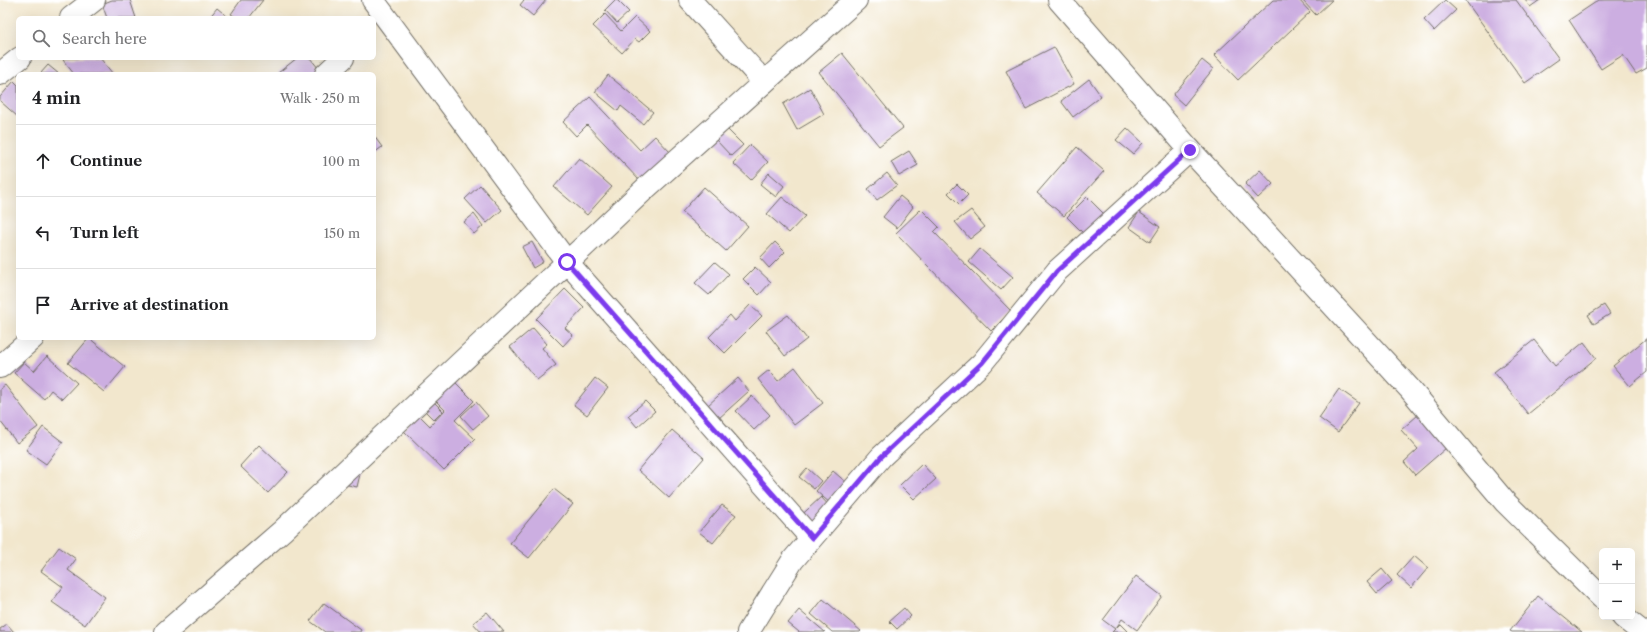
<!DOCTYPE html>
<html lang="en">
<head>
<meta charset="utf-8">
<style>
  :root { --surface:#fff; --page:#f6f6f6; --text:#202124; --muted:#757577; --line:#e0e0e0 }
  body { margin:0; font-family:"Libre Caslon Text",serif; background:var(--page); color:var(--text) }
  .controls { position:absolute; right:12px; bottom:12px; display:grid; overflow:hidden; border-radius:6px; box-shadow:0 4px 16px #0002 }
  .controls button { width:36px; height:36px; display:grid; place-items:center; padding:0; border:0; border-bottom:1px solid var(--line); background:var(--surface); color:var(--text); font:20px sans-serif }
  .stop { position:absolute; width:12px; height:12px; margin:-9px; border:3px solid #7c3aed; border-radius:50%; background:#fff }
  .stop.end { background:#7c3aed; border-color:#fff; box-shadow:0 1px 4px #0008 }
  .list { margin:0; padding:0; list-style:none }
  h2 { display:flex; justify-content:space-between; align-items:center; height:52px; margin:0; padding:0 16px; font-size:17px }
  h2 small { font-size:13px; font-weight:400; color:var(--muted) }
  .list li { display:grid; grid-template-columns:26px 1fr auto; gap:12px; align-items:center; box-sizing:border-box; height:72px; padding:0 16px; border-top:1px solid var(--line) }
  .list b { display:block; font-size:15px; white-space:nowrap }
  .list em { font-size:13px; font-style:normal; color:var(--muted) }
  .icon { flex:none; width:22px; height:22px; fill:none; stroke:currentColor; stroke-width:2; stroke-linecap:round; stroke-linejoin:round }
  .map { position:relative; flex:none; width:1647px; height:632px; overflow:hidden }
  .search { position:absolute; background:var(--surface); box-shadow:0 4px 16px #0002; left:16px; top:16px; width:360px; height:44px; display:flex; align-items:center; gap:10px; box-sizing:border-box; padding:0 14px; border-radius:6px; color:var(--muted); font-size:15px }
  .panel { position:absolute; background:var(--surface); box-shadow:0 4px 16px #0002; left:16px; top:72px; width:360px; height:268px; border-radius:6px }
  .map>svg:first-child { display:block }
</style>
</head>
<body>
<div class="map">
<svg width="1647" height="632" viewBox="0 0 1647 632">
  <rect width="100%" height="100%" fill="#fff"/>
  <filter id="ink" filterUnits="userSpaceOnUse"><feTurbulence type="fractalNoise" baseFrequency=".025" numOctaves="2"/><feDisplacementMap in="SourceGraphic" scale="8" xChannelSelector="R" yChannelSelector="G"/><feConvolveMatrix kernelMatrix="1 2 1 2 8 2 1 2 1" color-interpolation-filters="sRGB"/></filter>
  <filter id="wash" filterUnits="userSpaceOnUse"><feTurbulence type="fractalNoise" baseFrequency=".012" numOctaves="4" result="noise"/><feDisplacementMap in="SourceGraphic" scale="16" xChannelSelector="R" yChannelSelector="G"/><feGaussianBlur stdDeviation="0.9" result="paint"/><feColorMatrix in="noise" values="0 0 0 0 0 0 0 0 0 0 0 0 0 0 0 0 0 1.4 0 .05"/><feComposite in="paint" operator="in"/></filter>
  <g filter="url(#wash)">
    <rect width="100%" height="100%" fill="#f2e7cd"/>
    <g id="blocks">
      <!-- building -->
      <g fill="#ccaee1">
        <polygon points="112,0 130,0 136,18 107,18 102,4"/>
        <polygon points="241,0 263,0 249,18 237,18 231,14"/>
        <polygon points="524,0 546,0 533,16 520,5"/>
        <polygon points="615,0 617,0 629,12 617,23 605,10"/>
        <polygon points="1273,0 1299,0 1310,12 1238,80 1214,55"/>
        <polygon points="1302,0 1332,0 1316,15"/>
        <polygon points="1445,0 1456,10 1434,31 1424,20"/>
        <polygon points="1465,0 1516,0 1559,59 1525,83"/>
        <polygon points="1525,0 1540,0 1530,7"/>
        <polygon points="1599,0 1647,0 1647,68 1636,74 1623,55 1601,69 1569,20"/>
        <polygon points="217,8 229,18 209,18"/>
        <polygon points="605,14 621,31 635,17 650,31 639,42 635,39 622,53 593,26"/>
        <polygon points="1054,47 1074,84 1026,109 1006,71"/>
        <polygon points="842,53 903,128 879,146 819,72"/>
        <polygon points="66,58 100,58 113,74 74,74 63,60"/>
        <polygon points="297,58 310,58 319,69 313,74 279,74 278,73"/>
        <polygon points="1202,60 1213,69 1184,105 1173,95"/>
        <polygon points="48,65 59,74 40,74"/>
        <polygon points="608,75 653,112 643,124 621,106 618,111 595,92"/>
        <polygon points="1089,79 1101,96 1073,117 1061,101"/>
        <polygon points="14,81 18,85 18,117 0,101 0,97"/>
        <polygon points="810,88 824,114 797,130 783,104"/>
        <polygon points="590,97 640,150 655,136 671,153 640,181 587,125 576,136 563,122"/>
        <polygon points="1127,128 1143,143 1133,154 1116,140"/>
        <polygon points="727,129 743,145 731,156 716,140"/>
        <polygon points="374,136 382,147 374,153"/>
        <polygon points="750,145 768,162 751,180 733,163"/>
        <polygon points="1077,147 1104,171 1064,216 1037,193"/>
        <polygon points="909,151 918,165 899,176 891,162"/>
        <polygon points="579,158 612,187 587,215 554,187"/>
        <polygon points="1260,170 1273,184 1258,198 1245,184"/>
        <polygon points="769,173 784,186 776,197 760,184"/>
        <polygon points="887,173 897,185 877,200 868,189"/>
        <polygon points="957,184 968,195 959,204 948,193"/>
        <polygon points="480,185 502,210 487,223 465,199"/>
        <polygon points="704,187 748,226 726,251 682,212"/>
        <polygon points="900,196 913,207 897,228 883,217"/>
        <polygon points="782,197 805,216 789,233 767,214"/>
        <polygon points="1087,197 1106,216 1086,236 1067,217"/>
        <polygon points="921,209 939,227 934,232 1011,311 991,331 896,233"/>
        <polygon points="971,210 985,227 970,239 955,222"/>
        <polygon points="1139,212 1160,227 1150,242 1129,227"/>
        <polygon points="474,214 483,226 474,234 464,222"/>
        <polygon points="532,242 543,262 533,268 522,247"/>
        <polygon points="775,242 785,252 769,268 760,258"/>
        <polygon points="980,249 1013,277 1001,290 969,262"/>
        <polygon points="715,262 729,274 709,295 695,283"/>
        <polygon points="755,267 771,282 759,295 743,279"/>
        <polygon points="565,289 584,308 565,328 573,335 563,346 536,319"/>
        <polygon points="750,305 762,316 725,353 709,337 730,315 735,321"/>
        <polygon points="1604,305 1610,314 1594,324 1588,315"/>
        <polygon points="788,315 807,339 785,356 766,331"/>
        <polygon points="533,328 547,344 542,348 556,365 537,380 510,347"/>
        <polygon points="89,338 125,367 104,392 68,363"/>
        <polygon points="1647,338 1647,372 1630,386 1613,366"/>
        <polygon points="1534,340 1555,366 1584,342 1596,358 1528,414 1494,372"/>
        <polygon points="47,356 77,383 62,399 51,390 44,399 14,373 24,362 34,371"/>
        <polygon points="795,367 823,403 794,425 758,379 769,370 778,381"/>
        <polygon points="595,378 608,388 587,415 574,405"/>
        <polygon points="738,378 749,391 708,428 697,415"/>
        <polygon points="454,381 474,401 455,420 475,439 444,470 404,431 419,415 430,426 445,410 435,400"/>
        <polygon points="5,385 38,427 17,443 0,421 0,389"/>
        <polygon points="1339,389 1359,403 1338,432 1319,418"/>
        <polygon points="428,396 443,411 434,420 419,405"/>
        <polygon points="752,396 770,415 754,430 736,411"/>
        <polygon points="645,401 655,411 637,427 628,416"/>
        <polygon points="476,402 488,416 473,429 461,416"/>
        <polygon points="1418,415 1446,448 1415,475 1404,462 1418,449 1401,430"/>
        <polygon points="43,427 63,442 46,464 26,450"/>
        <polygon points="672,430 704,458 669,498 638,470"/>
        <polygon points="259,445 288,472 268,493 240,466"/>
        <polygon points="922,464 936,479 914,499 900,485"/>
        <polygon points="807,468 821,481 814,489 799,477"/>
        <polygon points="361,470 357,487 339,483"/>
        <polygon points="833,471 855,490 838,510 816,491"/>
        <polygon points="554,489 573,504 529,558 510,543"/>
        <polygon points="821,497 833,510 807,535 794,522"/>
        <polygon points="722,505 736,515 713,543 699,532"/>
        <polygon points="59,547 76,559 68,570 105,597 85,625 52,602 63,587 41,571"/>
        <polygon points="1414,556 1428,568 1411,588 1397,575"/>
        <polygon points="1382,569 1392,581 1377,594 1367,582"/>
        <polygon points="1136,576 1162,596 1137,630 1122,619 1116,628 1120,624 1128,632 1112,632 1115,629 1103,620"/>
        <polygon points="1538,596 1582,632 1512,632 1510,631"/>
        <polygon points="823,599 861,631 860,632 832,632 811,614"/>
        <polygon points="324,603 361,630 360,632 325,632 310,621"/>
        <polygon points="904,608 911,616 897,629 889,621"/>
        <polygon points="799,610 825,632 799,632 788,623"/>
        <polygon points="487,612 504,632 481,632 473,623"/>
        <polygon points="7,624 14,632 0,632 0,629"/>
      </g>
    </g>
  </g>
  <g filter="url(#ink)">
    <use href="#blocks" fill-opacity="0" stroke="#716d64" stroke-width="1"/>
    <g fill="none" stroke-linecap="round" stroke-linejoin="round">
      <!-- minor casing -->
      <g stroke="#716d64" stroke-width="24">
        <g id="minor">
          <polyline points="373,0 567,262 811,538"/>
          <polyline points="690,0 764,82"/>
          <polyline points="71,18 94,0"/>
          <polyline points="0,74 20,58"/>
          <polyline points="326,74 343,58"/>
          <polyline points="1190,150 1409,388 1505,502 1602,598"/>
          <polyline points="0,367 33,338"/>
          <polyline points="1623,617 1642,632"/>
          <polyline points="166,632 282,531 647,187 856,0"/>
          <polyline points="748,632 793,560 881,457 982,363 1057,271 1190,150 1059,0"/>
        </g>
      </g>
      <!-- minor -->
      <use href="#minor" stroke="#fff" stroke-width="22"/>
    </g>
  </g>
  <g fill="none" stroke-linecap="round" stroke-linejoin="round" filter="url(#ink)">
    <!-- route -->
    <polyline stroke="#7c3aed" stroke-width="5" points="567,262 812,538 881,457 982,363 1057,271 1190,150"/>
  </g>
</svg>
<div class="controls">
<button>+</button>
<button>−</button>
</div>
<div class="stop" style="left:567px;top:262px"></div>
<div class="stop end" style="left:1190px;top:150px"></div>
<div class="search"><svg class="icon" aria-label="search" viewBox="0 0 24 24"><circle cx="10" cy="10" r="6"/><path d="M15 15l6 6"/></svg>Search here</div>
<section class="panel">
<h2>4 min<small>Walk · 250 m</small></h2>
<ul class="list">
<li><svg class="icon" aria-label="ahead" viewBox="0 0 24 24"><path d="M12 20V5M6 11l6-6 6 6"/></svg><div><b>Continue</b></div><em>100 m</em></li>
<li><svg class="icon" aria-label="left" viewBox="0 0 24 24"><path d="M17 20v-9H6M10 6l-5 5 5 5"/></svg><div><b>Turn left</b></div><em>150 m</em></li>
<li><svg class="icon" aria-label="arrive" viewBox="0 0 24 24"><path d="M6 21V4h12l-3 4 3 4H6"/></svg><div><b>Arrive at destination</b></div></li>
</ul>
</section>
</div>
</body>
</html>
